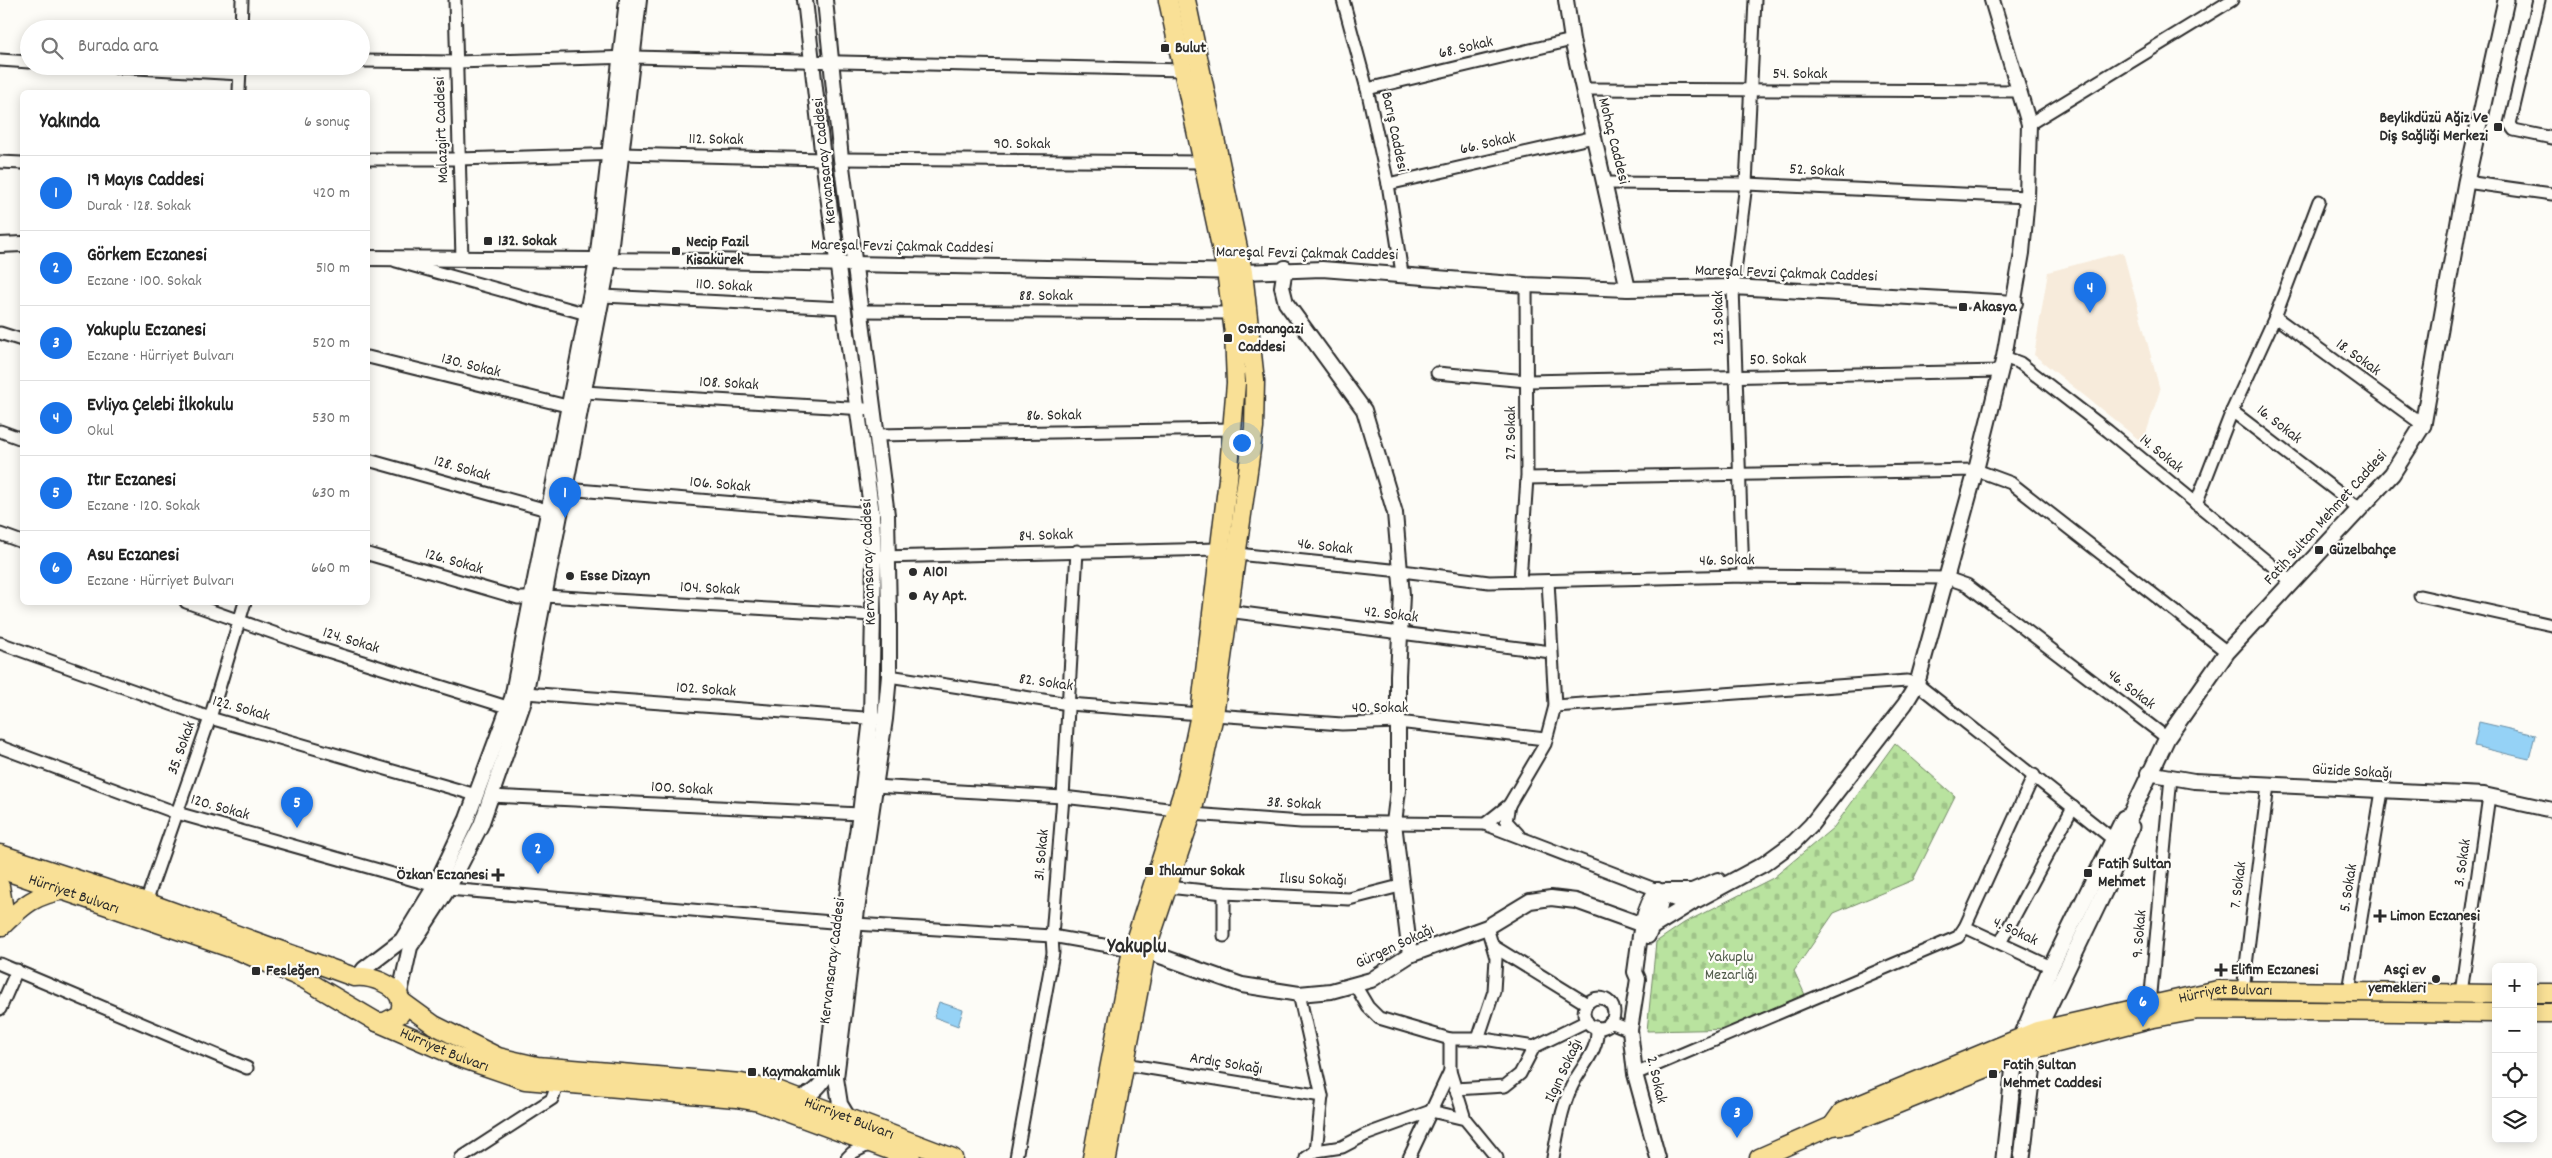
<!DOCTYPE html>
<html lang="tr">
<head>
<meta charset="utf-8">
<style>
  :root { --surface:#fff; --page:#f6f6f6; --text:#222; --muted:#767676; --line:#e0e0e0; --accent:#1a73e8 }
  body { margin:0; font-family:Dekko,sans-serif; background:var(--page); color:var(--text) }
  .controls { position:absolute; right:15px; bottom:15px; display:grid; overflow:hidden; border-radius:8px; box-shadow:0 2px 12px #0003 }
  .controls button { width:45px; height:45px; display:grid; place-items:center; padding:0; border:0; border-bottom:1px solid var(--line); background:var(--surface); color:var(--text); font:25px sans-serif }
  .you { position:absolute; left:1241px; top:442px; width:18px; height:18px; margin:-12px; border:4px solid #fff; border-radius:50%; background:#1a73e8; box-shadow:0 0 0 8px #1a73e833 }
  .badge { display:grid; place-items:center; width:32px; height:32px; border-radius:50%; background:var(--accent); color:#fff; font-size:16px; font-weight:700 }
  .pin { position:absolute; translate:-50% -41px; filter:drop-shadow(0 1px 2px #0008) }
  .pin::after { content:''; position:absolute; top:26px; width:18px; height:15px; background:inherit; clip-path:polygon(0 0,100% 0,50% 100%) }
  .list { margin:0; padding:0; list-style:none }
  h2 { display:flex; justify-content:space-between; align-items:center; height:65px; margin:0; padding:0 20px; font-size:21px }
  h2 small { font-size:16px; font-weight:400; color:var(--muted) }
  .list li { display:grid; grid-template-columns:32px 1fr auto; gap:15px; align-items:center; box-sizing:border-box; height:75px; padding:0 20px; border-top:1px solid var(--line) }
  .list b { display:block; font-size:19px; white-space:nowrap }
  .list p { margin:0; font-size:16px; white-space:nowrap; color:var(--muted) }
  .list em { font-size:16px; font-style:normal; color:var(--muted) }
  .icon { flex:none; width:28px; height:28px; fill:none; stroke:currentColor; stroke-width:2; stroke-linecap:round; stroke-linejoin:round }
  .map { position:relative; flex:none; width:2552px; height:1158px; overflow:hidden }
  .search { position:absolute; background:var(--surface); box-shadow:0 2px 12px #0003; left:20px; top:20px; width:350px; height:55px; display:flex; align-items:center; gap:12px; box-sizing:border-box; padding:0 18px; border-radius:28px; color:var(--muted); font-size:19px }
  .panel { position:absolute; background:var(--surface); box-shadow:0 2px 12px #0003; left:20px; top:90px; width:350px; height:515px; border-radius:8px }
  .map>svg:first-child { display:block }
</style>
</head>
<body>
<div class="map">
<svg width="2552" height="1158" viewBox="0 0 2552 1158">
  <defs>
    <pattern id="cemetery-stones" width="16" height="16" patternUnits="userSpaceOnUse" patternTransform="scale(1.25)"><rect width="16" height="16" fill="#b9e39f"/><path d="M2 7V4a2 2 0 0 1 4 0v3zM10 15v-3a2 2 0 0 1 4 0v3z" fill="#9fc389"/></pattern>
  </defs>
  <rect width="100%" height="100%" fill="#fdfcf7"/>
  <filter id="ink" filterUnits="userSpaceOnUse"><feTurbulence type="fractalNoise" baseFrequency=".02" numOctaves="2"/><feDisplacementMap in="SourceGraphic" scale="10" xChannelSelector="R" yChannelSelector="G"/><feConvolveMatrix kernelMatrix="1 2 1 2 8 2 1 2 1" color-interpolation-filters="sRGB"/></filter>
  <g filter="url(#ink)">
    <!-- built -->
    <polygon fill="#f7ebdb" points="2123,252 2160,390 2143,443 2034,355 2048,272"/>
    <!-- cemetery -->
    <polygon fill="url(#cemetery-stones)" stroke="#728765" points="1895,743 1955,796 1913,880 1834,913 1794,971 1806,997 1738,1029 1647,1031 1656,942 1684,923 1773,878 1834,827"/>
    <!-- water -->
    <g fill="#95d2f6" stroke="#6b8fa5">
      <polygon points="2479,722 2535,735 2529,759 2474,746"/>
      <polygon points="939,1002 963,1010 958,1026 934,1017"/>
    </g>
    <g fill="none" stroke-linecap="round" stroke-linejoin="round">
      <!-- minor casing -->
      <g stroke="#2b2b2b" stroke-width="15">
        <g id="minor">
          <polyline points="455,0 462,259"/>
          <polyline points="1343,0 1367,89 1388,184 1402,273"/>
          <polyline points="2539,0 2510,124 2514,130 2552,138"/>
          <polyline points="241,29 242,0"/>
          <polyline points="0,60 29,62"/>
          <polyline points="361,61 456,62 633,57 1183,70"/>
          <polyline points="103,66 240,74"/>
          <polyline points="1367,89 1572,40"/>
          <polyline points="1583,89 2018,91"/>
          <polyline points="239,92 240,66"/>
          <polyline points="2029,124 2232,0"/>
          <polyline points="368,159 459,159 622,154 823,159"/>
          <polyline points="841,159 1203,162"/>
          <polyline points="0,162 22,163"/>
          <polyline points="2466,182 2552,194"/>
          <polyline points="1606,183 1746,184 2027,197"/>
          <polyline points="1388,184 1594,137"/>
          <polyline points="396,261 587,314"/>
          <polyline points="603,296 843,308"/>
          <polyline points="860,311 1231,313"/>
          <polyline points="2275,317 2423,425"/>
          <polyline points="0,333 22,340"/>
          <polyline points="368,357 567,406"/>
          <polyline points="2004,357 2020,363 2108,431 2292,582"/>
          <polyline points="1437,373 1527,381 2001,371"/>
          <polyline points="584,392 865,409"/>
          <polyline points="2232,411 2275,317 2319,201"/>
          <polyline points="0,431 22,439"/>
          <polyline points="876,435 1233,429"/>
          <polyline points="368,460 547,510"/>
          <polyline points="1527,478 1976,470 2011,483 2227,652"/>
          <polyline points="565,489 872,514"/>
          <polyline points="2196,504 2232,411 2360,509"/>
          <polyline points="0,534 22,542"/>
          <polyline points="368,554 518,598 532,598"/>
          <polyline points="1237,554 1410,572 1489,582 1743,576 1947,578 1967,585 2167,738"/>
          <polyline points="881,557 1218,549"/>
          <polyline points="1743,576 1733,287 1746,184 1755,0"/>
          <polyline points="1520,581 1527,478 1526,285"/>
          <polyline points="1548,581 1555,706"/>
          <polyline points="544,596 873,615"/>
          <polyline points="2420,596 2552,625"/>
          <polyline points="186,602 305,644 507,707"/>
          <polyline points="1227,611 1551,652"/>
          <polyline points="0,643 210,718 476,795"/>
          <polyline points="889,676 1069,704 1200,714"/>
          <polyline points="525,693 878,719"/>
          <polyline points="1214,715 1342,724 1398,722 1545,739"/>
          <polyline points="0,747 177,813 435,886"/>
          <polyline points="874,786 1063,797 1177,810"/>
          <polyline points="491,796 860,814 867,816"/>
          <polyline points="1509,805 1506,821 1518,834"/>
          <polyline points="1192,814 1301,822 1485,824 1509,805 1545,744 1555,706 1907,681 1917,684 2114,840"/>
          <polyline points="1485,824 1657,890"/>
          <polyline points="1168,887 1224,893 1349,899 1400,886"/>
          <polyline points="448,889 855,924 1052,936 1132,950"/>
          <polyline points="146,902 210,718 245,602"/>
          <polyline points="1965,927 2051,967"/>
          <polyline points="1224,936 1224,893"/>
          <polyline points="2000,943 2073,807"/>
          <polyline points="1493,946 1587,1004"/>
          <polyline points="0,964 247,1068"/>
          <polyline points="1355,985 1368,1007 1379,1018 1450,1039 1450,1071 1465,1119"/>
          <polyline points="2243,990 2268,785"/>
          <polyline points="2349,991 2382,791"/>
          <polyline points="2461,993 2489,796"/>
          <polyline points="1299,994 1322,1096 1316,1151"/>
          <circle cx="1599" cy="1013" r="15"/>
          <polyline points="2150,1004 2171,777"/>
          <polyline points="0,1009 17,970"/>
          <polyline points="1610,1022 1630,1030"/>
          <polyline points="1450,1039 1484,1039 1534,1047"/>
          <polyline points="1478,1039 1494,991 1496,958 1487,927"/>
          <polyline points="1124,1064 1322,1096"/>
          <polyline points="1635,1074 1958,937 1965,927 2034,775"/>
          <polyline points="1455,1089 1505,1086 1520,1074 1534,1047 1587,1021"/>
          <polyline points="1431,1111 1465,1119 1497,1158"/>
          <polyline points="461,1158 552,1099 558,1083"/>
          <polyline points="847,1158 852,1153 872,1143"/>
          <polyline points="1016,1158 1053,953 1052,936 1063,797 1077,551"/>
          <polyline points="1306,1158 1316,1151 1342,1147 1365,1135 1431,1111"/>
          <polyline points="1409,1158 1450,1071"/>
          <path d="M1553 1158C1558 1132 1562 1103 1575 1080 1584 1064 1601 1046 1596 1027"/>
        </g>
      </g>
      <!-- tertiary casing -->
      <g stroke="#2b2b2b" stroke-width="18">
        <g id="tertiary">
          <polyline points="825,0 841,159 887,515 889,616 889,676 885,719 855,924 836,1078 840,1104 849,1119"/>
          <polyline points="1566,0 1572,40 1628,289"/>
          <polyline points="0,245 22,244"/>
          <polyline points="368,258 709,261 1243,272 1322,269 1526,285 1628,289 1733,287 2015,303"/>
          <polyline points="1285,268 1282,287 1286,303 1364,410 1395,513 1402,595 1398,675 1398,790 1394,823 1410,955"/>
          <polyline points="2148,773 2194,781 2484,795 2552,810"/>
          <path d="M1657 890C1671 898 1681 904 1697 900L1764 864 1794 842 1811 825 1905 704 1917 684 1976 470 2004 357 2022 253 2027 197 2029 124 1992 0"/>
          <path d="M1657 890C1640 910 1639 947 1635 972L1638 979 1630 1030 1635 1074 1658 1158"/>
          <polyline points="1664,891 1692,891 1718,880"/>
          <polyline points="1651,928 1693,902"/>
          <path d="M1648 936C1653 923 1667 903 1657 890"/>
          <polyline points="1146,951 1242,985 1299,994 1331,991 1371,980 1410,955 1487,927 1530,901 1551,898 1576,901 1651,928"/>
          <polyline points="359,976 364,969 402,940 435,886 467,819 512,698 597,261 627,0"/>
          <polyline points="399,997 410,947 448,889 481,825 524,701 609,261 639,0"/>
          <path d="M798 1099C812 1094 819 1088 826 1076L843 923 860 814 871 718 874 558 872 514 823 159 805 0"/>
        </g>
      </g>
      <!-- secondary casing -->
      <g stroke="#2b2b2b" stroke-width="19">
        <g id="secondary">
          <polyline points="2004,1158 2015,1056 2022,1036 2051,967 2124,818 2130,816 2167,738 2227,652 2392,474 2423,425 2466,182 2506,0"/>
          <polyline points="2022,1158 2037,1031 2104,892 2131,827"/>
        </g>
      </g>
      <!-- primary casing -->
      <g stroke="#2b2b2b" stroke-width="21">
        <g id="primary">
          <path d="M0 854 146 902 354 977C369 975 398 984 401 1002 402 1005 400 1010 400 1014L385 1022H377"/>
          <path id="s1" d="M0 869 242 952 304 979 377 1022 458 1057 525 1080 736 1098 759 1102 911 1158"/>
          <polyline points="0,886 4,910 2,926"/>
          <path d="M2 926C24 905 34 895 65 890"/>
          <polyline points="2533,993 2552,993"/>
          <path id="s2" d="M401 1001 434 1025 498 1057 537 1066 741 1083 777 1091 953 1158"/>
          <polyline points="2533,1013 2552,1013"/>
          <path id="s3" d="M1832 1126 1842 1112 2037 1031 2218 990 2496 994"/>
          <polyline points="1092,1158 1132,950 1186,782 1200,714 1228,479 1236,383 1234,333 1226,270 1168,0"/>
          <polyline points="1107,1158 1146,951 1192,814 1214,715 1254,428 1255,381 1243,272 1186,0"/>
          <polyline points="1759,1158 1832,1126 1848,1124 2034,1049 2149,1019 2198,1010 2496,1013"/>
        </g>
      </g>
      <!-- minor -->
      <use href="#minor" stroke="#fdfcf7" stroke-width="11"/>
      <!-- tertiary -->
      <use href="#tertiary" stroke="#fdfcf7" stroke-width="14"/>
      <!-- secondary -->
      <use href="#secondary" stroke="#fdfcf7" stroke-width="15"/>
      <!-- primary -->
      <use href="#primary" stroke="#f9e096" stroke-width="18"/>
    </g>
  </g>
  <!-- markers -->
  <g fill="#2b2b2b" stroke="#fdfcf7" stroke-width="2">
    <rect x="1160" y="43" width="10" height="10" rx="2.5"/>
    <rect x="2493" y="122" width="10" height="10" rx="2.5"/>
    <rect x="483" y="236" width="10" height="10" rx="2.5"/>
    <rect x="671" y="246" width="10" height="10" rx="2.5"/>
    <rect x="1958" y="302" width="10" height="10" rx="2.5"/>
    <rect x="1223" y="333" width="10" height="10" rx="2.5"/>
    <rect x="2314" y="545" width="10" height="10" rx="2.5"/>
    <circle cx="913" cy="572" r="5"/>
    <circle cx="570" cy="576" r="5"/>
    <circle cx="913" cy="596" r="5"/>
    <rect x="1144" y="866" width="10" height="10" rx="2.5"/>
    <rect x="2083" y="868" width="10" height="10" rx="2.5"/>
    <path d="M495.5 867.5h5v5h5v5h-5v5h-5v-5h-5v-5h5z"/>
    <path d="M2377.5 908.5h5v5h5v5h-5v5h-5v-5h-5v-5h5z"/>
    <path d="M2218.5 962.5h5v5h5v5h-5v5h-5v-5h-5v-5h5z"/>
    <rect x="251" y="966" width="10" height="10" rx="2.5"/>
    <circle cx="2436" cy="979" r="5"/>
    <rect x="747" y="1067" width="10" height="10" rx="2.5"/>
    <rect x="1988" y="1069" width="10" height="10" rx="2.5"/>
  </g>
  <g text-anchor="middle" dominant-baseline="central" stroke-width="4.5" stroke-linejoin="round" paint-order="stroke">
    <!-- poi labels -->
    <g font-size="16" font-weight="bold" fill="#2b2b2b" stroke="#fdfcf7" text-anchor="start">
      <text x="1175" y="48">Bulut</text>
      <text x="2488" y="118" text-anchor="end">Beylikdüzü Ağiz Ve<tspan x="2488" dy="18">Diş Sağliği Merkezi</tspan></text>
      <text x="498" y="241">132. Sokak</text>
      <text x="686" y="242">Necip Fazil<tspan x="686" dy="18">Kisakürek</tspan></text>
      <text x="1973" y="307">Akasya</text>
      <text x="1238" y="329">Osmangazi<tspan x="1238" dy="18">Caddesi</tspan></text>
      <text x="2329" y="550">Güzelbahçe</text>
      <text x="923" y="572">A101</text>
      <text x="580" y="576">Esse Dizayn</text>
      <text x="923" y="596">Ay Apt.</text>
      <text x="2098" y="864">Fatih Sultan<tspan x="2098" dy="18">Mehmet</tspan></text>
      <text x="1159" y="871">Ihlamur Sokak</text>
      <text x="488" y="875" text-anchor="end">Özkan Eczanesi</text>
      <text x="2390" y="916">Limon Eczanesi</text>
      <text x="2231" y="970">Elifim Eczanesi</text>
      <text x="2426" y="970" text-anchor="end">Asçi ev<tspan x="2426" dy="18">yemekleri</tspan></text>
      <text x="266" y="971">Fesleğen</text>
      <text x="2003" y="1065">Fatih Sultan<tspan x="2003" dy="18">Mehmet Caddesi</tspan></text>
      <text x="762" y="1072">Kaymakamlık</text>
    </g>
    <!-- street labels -->
    <g font-size="16" fill="#2b2b2b" stroke="#fdfcf7">
      <text transform="translate(1466 48) rotate(-13)">68. Sokak</text>
      <text x="1800" y="74">54. Sokak</text>
      <text transform="translate(442 130) rotate(-92)">Malazgirt Caddesi</text>
      <text transform="translate(1394 132) rotate(78)">Barış Caddesi</text>
      <text transform="translate(716 140) rotate(1)">112. Sokak</text>
      <text transform="translate(1613 141) rotate(76)">Mohaç Caddesi</text>
      <text x="1022" y="144">90. Sokak</text>
      <text transform="translate(1488 144) rotate(-13)">66. Sokak</text>
      <text transform="translate(825 161) rotate(-96)">Kervansaray Caddesi</text>
      <text transform="translate(1817 171) rotate(3)">52. Sokak</text>
      <text transform="translate(902 247) rotate(1)">Mareşal Fevzi Çakmak Caddesi</text>
      <text transform="translate(1307 254) rotate(1)">Mareşal Fevzi Çakmak Caddesi</text>
      <text transform="translate(1786 274) rotate(2)">Mareşal Fevzi Çakmak Caddesi</text>
      <text transform="translate(724 286) rotate(3)">110. Sokak</text>
      <text x="1046" y="296">88. Sokak</text>
      <text transform="translate(1719 318) rotate(-91)">23. Sokak</text>
      <text transform="translate(2358 358) rotate(36)">18. Sokak</text>
      <text transform="translate(1778 360) rotate(-1)">50. Sokak</text>
      <text transform="translate(471 366) rotate(14)">130. Sokak</text>
      <text transform="translate(729 384) rotate(3)">108. Sokak</text>
      <text transform="translate(1054 416) rotate(-1)">86. Sokak</text>
      <text transform="translate(2279 425) rotate(38)">16. Sokak</text>
      <text transform="translate(1511 433) rotate(-90)">27. Sokak</text>
      <text transform="translate(2161 454) rotate(39)">14. Sokak</text>
      <text transform="translate(462 469) rotate(16)">128. Sokak</text>
      <text transform="translate(720 485) rotate(5)">106. Sokak</text>
      <text transform="translate(2326 518) rotate(-48)">Fatih Sultan Mehmet Caddesi</text>
      <text transform="translate(1046 536) rotate(-2)">84. Sokak</text>
      <text transform="translate(1325 547) rotate(6)">46. Sokak</text>
      <text transform="translate(1727 561) rotate(-1)">46. Sokak</text>
      <text transform="translate(454 562) rotate(16)">126. Sokak</text>
      <text transform="translate(869 562) rotate(-92)">Kervansaray Caddesi</text>
      <text transform="translate(710 589) rotate(3)">104. Sokak</text>
      <text transform="translate(1391 615) rotate(7)">42. Sokak</text>
      <text transform="translate(351 641) rotate(17)">124. Sokak</text>
      <text transform="translate(1046 683) rotate(8)">82. Sokak</text>
      <text transform="translate(706 690) rotate(4)">102. Sokak</text>
      <text transform="translate(2131 690) rotate(37)">46. Sokak</text>
      <text x="1380" y="708">40. Sokak</text>
      <text transform="translate(241 709) rotate(16)">122. Sokak</text>
      <text transform="translate(182 748) rotate(-70)">35. Sokak</text>
      <text transform="translate(2352 772) rotate(3)">Güzide Sokağı</text>
      <text transform="translate(682 789) rotate(3)">100. Sokak</text>
      <text transform="translate(1294 804) rotate(3)">38. Sokak</text>
      <text transform="translate(220 808) rotate(16)">120. Sokak</text>
      <text transform="translate(1042 855) rotate(-85)">31. Sokak</text>
      <text transform="translate(2463 863) rotate(-82)">3. Sokak</text>
      <text transform="translate(1313 880) rotate(2)">Ilısu Sokağı</text>
      <text transform="translate(2239 885) rotate(-83)">7. Sokak</text>
      <text transform="translate(2349 888) rotate(-81)">5. Sokak</text>
      <text stroke="none"><textPath href="#s1" startOffset="78">Hürriyet Bulvarı</textPath></text>
      <text transform="translate(2015 932) rotate(25)">4. Sokak</text>
      <text transform="translate(2140 934) rotate(-85)">9. Sokak</text>
      <text transform="translate(1395 947) rotate(-25)">Gürgen Sokağı</text>
      <text transform="translate(833 961) rotate(-83)">Kervansaray Caddesi</text>
      <text stroke="none"><textPath href="#s3" startOffset="421">Hürriyet Bulvarı</textPath></text>
      <text stroke="none"><textPath href="#s1" startOffset="481">Hürriyet Bulvarı</textPath></text>
      <text transform="translate(1226 1064) rotate(9)">Ardıç Sokağı</text>
      <text transform="translate(1564 1071) rotate(-65)">Ilgın Sokağı</text>
      <text transform="translate(1656 1080) rotate(77)">2. Sokak</text>
      <text stroke="none"><textPath href="#s2" startOffset="471">Hürriyet Bulvarı</textPath></text>
    </g>
    <!-- park labels -->
    <g font-size="16" fill="#4e5948" stroke="#fdfcf7">
      <text x="1731" y="957">Yakuplu<tspan x="1731" dy="18">Mezarlığı</tspan></text>
    </g>
    <!-- district labels -->
    <g font-size="21" font-weight="bold" fill="#2b2b2b" stroke="#fdfcf7">
      <text x="1137" y="948">Yakuplu</text>
    </g>
  </g>
</svg>
<div class="controls">
<button>+</button>
<button>−</button>
<button><svg class="icon" aria-label="locate" viewBox="0 0 24 24"><circle cx="12" cy="12" r="6"/><path d="M12 2v4M12 18v4M2 12h4M18 12h4"/></svg></button>
<button><svg class="icon" aria-label="layers" viewBox="0 0 24 24"><path d="M12 4l9 5-9 5-9-5zM3 14l9 5 9-5"/></svg></button>
</div>
<div class="you"></div>
<div class="pin badge" style="left:565px;top:518px">1</div>
<div class="pin badge" style="left:538px;top:874px">2</div>
<div class="pin badge" style="left:1737px;top:1138px">3</div>
<div class="pin badge" style="left:2090px;top:313px">4</div>
<div class="pin badge" style="left:297px;top:828px">5</div>
<div class="pin badge" style="left:2143px;top:1027px">6</div>
<div class="search"><svg class="icon" aria-label="search" viewBox="0 0 24 24"><circle cx="10" cy="10" r="6"/><path d="M15 15l6 6"/></svg>Burada ara</div>
<section class="panel">
<h2>Yakında<small>6 sonuç</small></h2>
<ul class="list">
<li><span class="badge">1</span><div><b>19 Mayıs Caddesi</b><p>Durak · 128. Sokak</p></div><em>420 m</em></li>
<li><span class="badge">2</span><div><b>Görkem Eczanesi</b><p>Eczane · 100. Sokak</p></div><em>510 m</em></li>
<li><span class="badge">3</span><div><b>Yakuplu Eczanesi</b><p>Eczane · Hürriyet Bulvarı</p></div><em>520 m</em></li>
<li><span class="badge">4</span><div><b>Evliya Çelebi İlkokulu</b><p>Okul</p></div><em>530 m</em></li>
<li><span class="badge">5</span><div><b>Itır Eczanesi</b><p>Eczane · 120. Sokak</p></div><em>630 m</em></li>
<li><span class="badge">6</span><div><b>Asu Eczanesi</b><p>Eczane · Hürriyet Bulvarı</p></div><em>660 m</em></li>
</ul>
</section>
</div>
</body>
</html>
